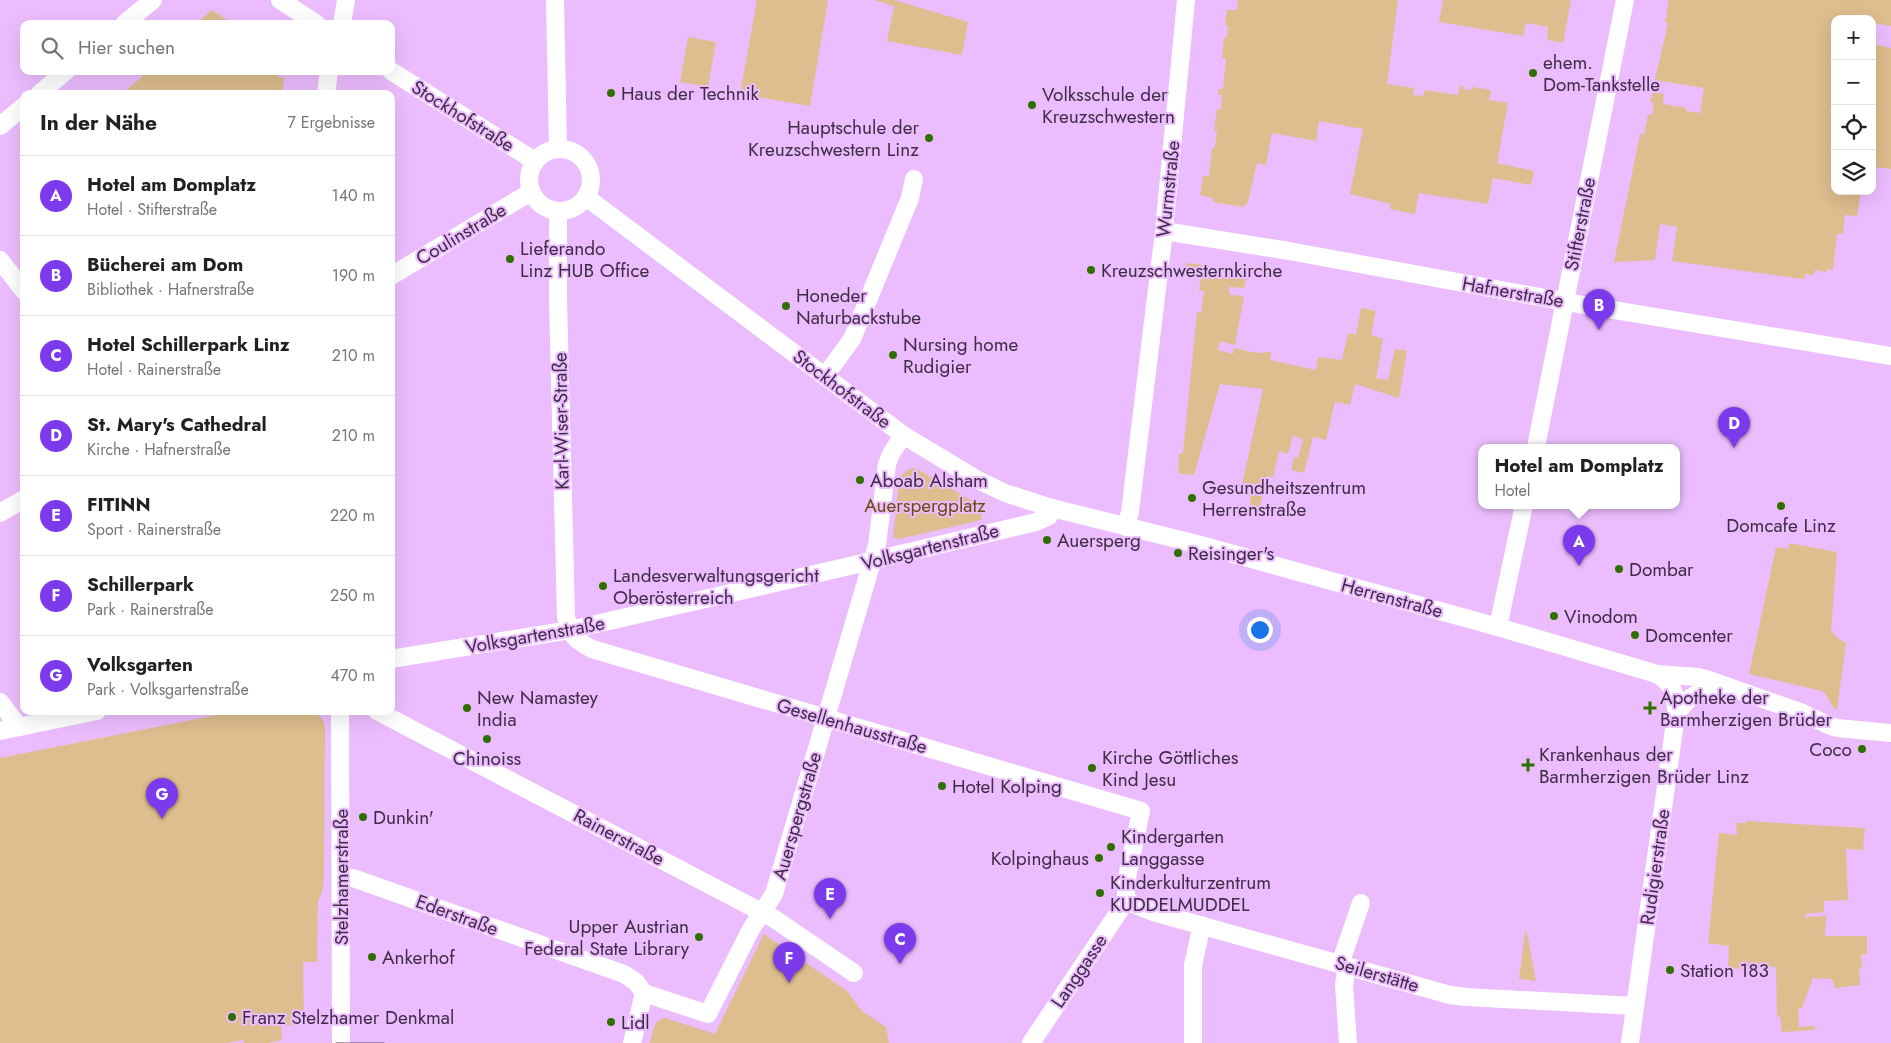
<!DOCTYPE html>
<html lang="de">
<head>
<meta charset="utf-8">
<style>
  :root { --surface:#fff; --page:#f6f6f6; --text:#202124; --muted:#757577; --line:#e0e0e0; --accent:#7c3aed }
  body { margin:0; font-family:Jost,sans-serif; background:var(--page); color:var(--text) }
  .controls { position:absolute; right:15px; top:15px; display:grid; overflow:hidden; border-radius:10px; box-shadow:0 5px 20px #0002 }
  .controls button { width:45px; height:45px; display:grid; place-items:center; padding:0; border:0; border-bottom:1px solid var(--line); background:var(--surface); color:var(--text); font:25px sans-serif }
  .you { position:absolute; left:1259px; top:629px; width:18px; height:18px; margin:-12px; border:4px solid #fff; border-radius:50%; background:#1a73e8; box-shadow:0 0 0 8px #1a73e833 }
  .badge { display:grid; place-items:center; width:32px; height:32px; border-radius:50%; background:var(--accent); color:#fff; font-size:16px; font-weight:700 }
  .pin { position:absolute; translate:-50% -41px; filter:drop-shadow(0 1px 2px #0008) }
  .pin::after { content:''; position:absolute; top:26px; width:18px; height:15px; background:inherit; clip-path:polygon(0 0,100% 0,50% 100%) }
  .popup { position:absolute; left:1478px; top:444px; width:202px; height:65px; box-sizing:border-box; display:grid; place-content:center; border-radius:10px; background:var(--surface); filter:drop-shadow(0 1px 4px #0005); font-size:16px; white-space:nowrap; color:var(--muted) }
  .popup b { font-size:19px; color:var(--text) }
  .popup::after { content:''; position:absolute; left:50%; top:100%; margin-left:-10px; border:10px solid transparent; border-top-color:var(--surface) }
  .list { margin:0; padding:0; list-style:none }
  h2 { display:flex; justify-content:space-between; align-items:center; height:65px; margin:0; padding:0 20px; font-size:21px }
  h2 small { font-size:16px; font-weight:400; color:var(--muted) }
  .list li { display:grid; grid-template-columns:32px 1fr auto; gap:15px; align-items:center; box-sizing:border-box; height:80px; padding:0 20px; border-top:1px solid var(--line) }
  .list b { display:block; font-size:19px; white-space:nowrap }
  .list p { margin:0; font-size:16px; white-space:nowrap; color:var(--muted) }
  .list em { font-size:16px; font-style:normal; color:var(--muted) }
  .icon { flex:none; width:28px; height:28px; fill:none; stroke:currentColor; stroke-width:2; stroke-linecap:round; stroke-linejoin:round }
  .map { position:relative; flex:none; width:1891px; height:1043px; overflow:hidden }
  .search { position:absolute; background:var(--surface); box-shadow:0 5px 20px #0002; left:20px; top:20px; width:375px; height:55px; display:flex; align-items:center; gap:12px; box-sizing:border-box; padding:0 18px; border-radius:10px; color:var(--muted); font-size:19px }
  .panel { position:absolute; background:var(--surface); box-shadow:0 5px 20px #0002; left:20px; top:90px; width:375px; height:625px; border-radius:10px }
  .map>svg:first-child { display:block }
</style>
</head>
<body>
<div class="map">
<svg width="1891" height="1043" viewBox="0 0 1891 1043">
  <rect width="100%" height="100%" fill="#ecbdfe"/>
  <!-- green -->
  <g fill="#debd8e">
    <polygon points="757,0 828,0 810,106 740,94"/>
    <polygon points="874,0 894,0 968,22 962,55 887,41 894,6"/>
    <polygon points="1238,0 1398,0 1387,84 1414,88 1413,95 1423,96 1425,90 1458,95 1460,86 1463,86 1463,89 1471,90 1472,87 1491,90 1489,100 1508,103 1497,163 1534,171 1531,185 1493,178 1488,204 1419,193 1415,214 1390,209 1391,204 1350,194 1363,129 1319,121 1316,141 1272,133 1266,165 1257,163 1248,202 1244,207 1213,202 1213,198 1200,195 1203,176 1209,176 1212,148 1215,148 1217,131 1214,131 1217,109 1221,109 1222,95 1218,94 1218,89 1223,89 1226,59 1222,58 1224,37 1227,37 1228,26 1225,25 1227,10 1237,10"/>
    <polygon points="1443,0 1571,0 1563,43 1547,40 1548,27 1526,23 1523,36 1439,22"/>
    <polygon points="1669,0 1891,0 1891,26 1872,23 1872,19 1835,19 1835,191 1861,191 1857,216 1845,215 1843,234 1837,234 1833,270 1827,269 1826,272 1815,270 1814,275 1805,274 1804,279 1672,261 1677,227 1660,224 1655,260 1614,262 1640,134 1644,134 1648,115 1652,115 1654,103 1650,102 1653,92 1664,94 1663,104 1686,108 1686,111 1700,113 1704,88 1655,80 1668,23 1665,22"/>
    <polygon points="212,10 233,24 196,24"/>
    <polygon points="688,37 716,42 708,87 680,82"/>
    <polygon points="1872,44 1891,48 1891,169 1872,167"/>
    <polygon points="142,71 278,71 278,77 284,78 282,94 121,94 142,77 140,73"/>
    <polygon points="1187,263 1202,265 1202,269 1207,270 1207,274 1246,279 1244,288 1229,287 1229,295 1244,296 1235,345 1220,341 1218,350 1233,354 1234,348 1257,353 1271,352 1270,360 1316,370 1318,357 1342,360 1348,333 1356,335 1361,308 1376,311 1371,335 1383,339 1376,378 1388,380 1395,349 1407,351 1399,398 1355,384 1350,405 1335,402 1326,440 1313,437 1304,473 1291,470 1294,457 1298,458 1303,439 1293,436 1288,454 1279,451 1273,477 1267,476 1258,513 1249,510 1251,498 1241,489 1263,389 1220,384 1194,475 1178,473 1179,454 1183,453 1197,312 1201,313 1204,291 1199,291 1201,277 1185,275"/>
    <path d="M913 468 919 470 983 507 981 520 899 539 893 537 899 482C902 475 905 470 913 468Z"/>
    <path d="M1789 543 1837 552 1831 631 1836 637 1846 643 1837 710C1829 705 1829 696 1822 691L1749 674 1776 547 1788 549Z"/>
    <polygon points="237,711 315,711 323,720 325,728 324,880 322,892 318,901 317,962 303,962 304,1023 281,1026 282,1040 267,1043 244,1043 243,1040 226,1043 0,1043 0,758"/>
    <polygon points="1746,821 1865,828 1863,850 1846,849 1848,900 1824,901 1824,912 1805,914 1806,917 1826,916 1825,936 1867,936 1867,954 1861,955 1862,969 1859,969 1860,985 1835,988 1832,979 1813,978 1802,1008 1798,1009 1799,1027 1815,1026 1815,1030 1782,1032 1780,1016 1777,1017 1776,967 1728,969 1729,946 1708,943 1719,833 1737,835 1736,823 1746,823"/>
    <polygon points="1525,932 1527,933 1536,981 1519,979"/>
    <path d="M764 934 847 991 862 1011 886 1027 889 1043H650C653 1032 653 1020 665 1018L715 1034Z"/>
  </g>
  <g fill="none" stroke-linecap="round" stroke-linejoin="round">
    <!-- minor -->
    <g stroke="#fff" stroke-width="18">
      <polyline points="280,0 317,24"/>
      <polyline points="555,0 558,149"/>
      <polyline points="124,24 153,0"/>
      <polyline points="342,24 346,0"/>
      <polyline points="391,71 535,161"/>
      <polyline points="39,94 66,71"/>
      <polyline points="326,94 329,71"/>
      <polyline points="0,126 24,106"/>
      <circle cx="560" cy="180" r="31"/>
      <polyline points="586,197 903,435 976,479 1005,493 1052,508 1197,544 1498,627 1657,674 1698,677 1709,680 1803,713 1828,725 1837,728 1891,733"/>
      <path d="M558 212V299L566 617C571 636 575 640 592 649L1141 811 1126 882V901L1031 1043"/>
      <polyline points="1164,231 1289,251 1572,303 1891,356"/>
      <polyline points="0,260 24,291"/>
      <polyline points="391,276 531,192"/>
      <polyline points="825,376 852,339 910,198 914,179"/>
      <polyline points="1536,447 1625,0"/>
      <polyline points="0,513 24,499"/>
      <polyline points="1126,527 1130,512 1164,231 1186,0"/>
      <polyline points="1498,627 1524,505"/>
      <polyline points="391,659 570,630 854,565 1036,522 1049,516 1052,508"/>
      <polyline points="0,702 19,727"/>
      <polyline points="340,711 341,1043"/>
      <polyline points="377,711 773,918 854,973"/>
      <path d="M1676 715C1691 691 1701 690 1728 691"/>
      <polyline points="0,731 97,711"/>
      <polyline points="341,877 353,878 624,974 636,982 644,993 708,1014 751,929 774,894 877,545 887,464 891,454 903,435"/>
      <polyline points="1126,901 1153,912 1450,995 1466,997 1635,1006"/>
      <polyline points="1340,964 1361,903"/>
      <polyline points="1347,966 1344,985 1348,1043"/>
      <polyline points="632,1043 644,993"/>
      <polyline points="1193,1043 1193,965 1202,925"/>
      <path d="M1630 1043 1676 715C1676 694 1675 686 1657 674"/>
    </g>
    <!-- tram -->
    <polyline stroke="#5d4565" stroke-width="1" points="336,1043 384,1043"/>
  </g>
  <!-- markers -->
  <g fill="#316e00" stroke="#ecbdfe" stroke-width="2">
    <circle cx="1533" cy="73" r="5"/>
    <circle cx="611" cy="93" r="5"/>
    <circle cx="1032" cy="105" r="5"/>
    <circle cx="929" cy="138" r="5"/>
    <circle cx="510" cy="259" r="5"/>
    <circle cx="1091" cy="270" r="5"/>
    <circle cx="786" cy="306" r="5"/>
    <circle cx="893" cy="355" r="5"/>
    <circle cx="860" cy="480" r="5"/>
    <circle cx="1192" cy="498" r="5"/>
    <circle cx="1781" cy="506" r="5"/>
    <circle cx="1047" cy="540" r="5"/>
    <circle cx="1178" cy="553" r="5"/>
    <circle cx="1619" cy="569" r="5"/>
    <circle cx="603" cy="586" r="5"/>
    <circle cx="1554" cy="616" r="5"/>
    <circle cx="1635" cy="635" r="5"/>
    <circle cx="467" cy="708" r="5"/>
    <path d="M1647.5 700.5h5v5h5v5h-5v5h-5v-5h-5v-5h5z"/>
    <circle cx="487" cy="739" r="5"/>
    <circle cx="1862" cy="749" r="5"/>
    <path d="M1525.5 757.5h5v5h5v5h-5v5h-5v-5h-5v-5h5z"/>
    <circle cx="1092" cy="768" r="5"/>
    <circle cx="942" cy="786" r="5"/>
    <circle cx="363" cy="817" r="5"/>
    <circle cx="1111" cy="847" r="5"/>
    <circle cx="1099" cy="858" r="5"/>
    <circle cx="1100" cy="893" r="5"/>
    <circle cx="699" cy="937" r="5"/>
    <circle cx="372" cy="957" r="5"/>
    <circle cx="1670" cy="970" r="5"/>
    <circle cx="232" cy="1017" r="5"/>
    <circle cx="611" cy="1022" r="5"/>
  </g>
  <g text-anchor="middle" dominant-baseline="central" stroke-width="4" stroke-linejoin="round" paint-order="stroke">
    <!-- poi labels -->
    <g font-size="19" fill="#3f2c46" stroke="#ecbdfe" text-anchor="start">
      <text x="1543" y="62">ehem.<tspan x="1543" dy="22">Dom-Tankstelle</tspan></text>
      <text x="621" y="93">Haus der Technik</text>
      <text x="1042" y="94">Volksschule der<tspan x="1042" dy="22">Kreuzschwestern</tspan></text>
      <text x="919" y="127" text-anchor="end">Hauptschule der<tspan x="919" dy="22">Kreuzschwestern Linz</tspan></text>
      <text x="520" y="248">Lieferando<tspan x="520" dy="22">Linz HUB Office</tspan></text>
      <text x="1101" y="270">Kreuzschwesternkirche</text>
      <text x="796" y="295">Honeder<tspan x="796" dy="22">Naturbackstube</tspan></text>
      <text x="903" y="344">Nursing home<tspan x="903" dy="22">Rudigier</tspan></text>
      <text x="870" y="480">Aboab Alsham</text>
      <text x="1202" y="487">Gesundheitszentrum<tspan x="1202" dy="22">Herrenstraße</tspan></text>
      <text x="1781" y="525" text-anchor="middle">Domcafe Linz</text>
      <text x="1057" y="540">Auersperg</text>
      <text x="1188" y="553">Reisinger's</text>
      <text x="1629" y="569">Dombar</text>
      <text x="613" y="575">Landesverwaltungsgericht<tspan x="613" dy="22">Oberösterreich</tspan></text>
      <text x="1564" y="616">Vinodom</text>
      <text x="1645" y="635">Domcenter</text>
      <text x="477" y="697">New Namastey<tspan x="477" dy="22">India</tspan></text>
      <text x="1660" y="697">Apotheke der<tspan x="1660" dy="22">Barmherzigen Brüder</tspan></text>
      <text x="1852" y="749" text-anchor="end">Coco</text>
      <text x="1539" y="754">Krankenhaus der<tspan x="1539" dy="22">Barmherzigen Brüder Linz</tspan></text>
      <text x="1102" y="757">Kirche Göttliches<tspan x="1102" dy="22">Kind Jesu</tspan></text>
      <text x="487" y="758" text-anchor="middle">Chinoiss</text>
      <text x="952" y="786">Hotel Kolping</text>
      <text x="373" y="817">Dunkin'</text>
      <text x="1121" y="836">Kindergarten<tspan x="1121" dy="22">Langgasse</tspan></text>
      <text x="1089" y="858" text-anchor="end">Kolpinghaus</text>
      <text x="1110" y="882">Kinderkulturzentrum<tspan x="1110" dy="22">KUDDELMUDDEL</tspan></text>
      <text x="689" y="926" text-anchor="end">Upper Austrian<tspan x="689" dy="22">Federal State Library</tspan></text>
      <text x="382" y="957">Ankerhof</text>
      <text x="1680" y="970">Station 183</text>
      <text x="242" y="1017">Franz Stelzhamer Denkmal</text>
      <text x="621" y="1022">Lidl</text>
    </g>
    <!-- street labels -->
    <g font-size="19" fill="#3f2c46" stroke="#ecbdfe">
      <text transform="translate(463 116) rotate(32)">Stockhofstraße</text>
      <text transform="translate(1168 189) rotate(-84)">Wurmstraße</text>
      <text transform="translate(1580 224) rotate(-79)">Stifterstraße</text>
      <text transform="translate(461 234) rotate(-31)">Coulinstraße</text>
      <text transform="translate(1513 292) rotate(10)">Hafnerstraße</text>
      <text transform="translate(842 389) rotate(37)">Stockhofstraße</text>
      <text transform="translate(561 421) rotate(-91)">Karl-Wiser-Straße</text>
      <text transform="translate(930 547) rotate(-14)">Volksgartenstraße</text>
      <text transform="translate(1392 598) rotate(15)">Herrenstraße</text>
      <text transform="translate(535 635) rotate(-10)">Volksgartenstraße</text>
      <text transform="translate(852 726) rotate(16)">Gesellenhausstraße</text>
      <text transform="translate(797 816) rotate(-74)">Auerspergstraße</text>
      <text transform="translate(619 837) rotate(28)">Rainerstraße</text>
      <text transform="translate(1655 867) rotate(-82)">Rudigierstraße</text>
      <text transform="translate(341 877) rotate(-90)">Stelzhamerstraße</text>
      <text transform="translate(457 915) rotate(20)">Ederstraße</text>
      <text transform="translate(1079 971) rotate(-56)">Langgasse</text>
      <text transform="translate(1377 974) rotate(16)">Seilerstätte</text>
    </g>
    <!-- park labels -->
    <g font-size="19" fill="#6b4a0e" stroke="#ecbdfe">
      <text x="925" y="505">Auerspergplatz</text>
    </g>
  </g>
</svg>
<div class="controls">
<button>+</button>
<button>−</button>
<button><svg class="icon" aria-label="locate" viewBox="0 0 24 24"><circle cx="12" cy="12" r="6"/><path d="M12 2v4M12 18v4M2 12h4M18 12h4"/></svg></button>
<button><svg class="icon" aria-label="layers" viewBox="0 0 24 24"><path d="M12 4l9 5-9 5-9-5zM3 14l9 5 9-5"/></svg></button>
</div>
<div class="you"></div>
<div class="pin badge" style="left:1579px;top:566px">A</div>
<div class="popup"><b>Hotel am Domplatz</b>Hotel</div>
<div class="pin badge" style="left:1599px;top:330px">B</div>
<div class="pin badge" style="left:900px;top:964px">C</div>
<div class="pin badge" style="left:1734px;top:448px">D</div>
<div class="pin badge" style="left:830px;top:919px">E</div>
<div class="pin badge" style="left:789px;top:983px">F</div>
<div class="pin badge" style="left:162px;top:819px">G</div>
<div class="search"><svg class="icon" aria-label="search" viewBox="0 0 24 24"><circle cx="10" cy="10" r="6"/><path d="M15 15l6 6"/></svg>Hier suchen</div>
<section class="panel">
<h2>In der Nähe<small>7 Ergebnisse</small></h2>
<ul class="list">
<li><span class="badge">A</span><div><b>Hotel am Domplatz</b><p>Hotel · Stifterstraße</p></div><em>140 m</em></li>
<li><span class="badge">B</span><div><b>Bücherei am Dom</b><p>Bibliothek · Hafnerstraße</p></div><em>190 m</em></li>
<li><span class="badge">C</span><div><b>Hotel Schillerpark Linz</b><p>Hotel · Rainerstraße</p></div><em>210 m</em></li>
<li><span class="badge">D</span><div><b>St. Mary's Cathedral</b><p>Kirche · Hafnerstraße</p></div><em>210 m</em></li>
<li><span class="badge">E</span><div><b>FITINN</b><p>Sport · Rainerstraße</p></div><em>220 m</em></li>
<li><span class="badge">F</span><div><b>Schillerpark</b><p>Park · Rainerstraße</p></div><em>250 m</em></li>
<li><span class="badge">G</span><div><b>Volksgarten</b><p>Park · Volksgartenstraße</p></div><em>470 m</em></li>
</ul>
</section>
</div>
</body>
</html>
